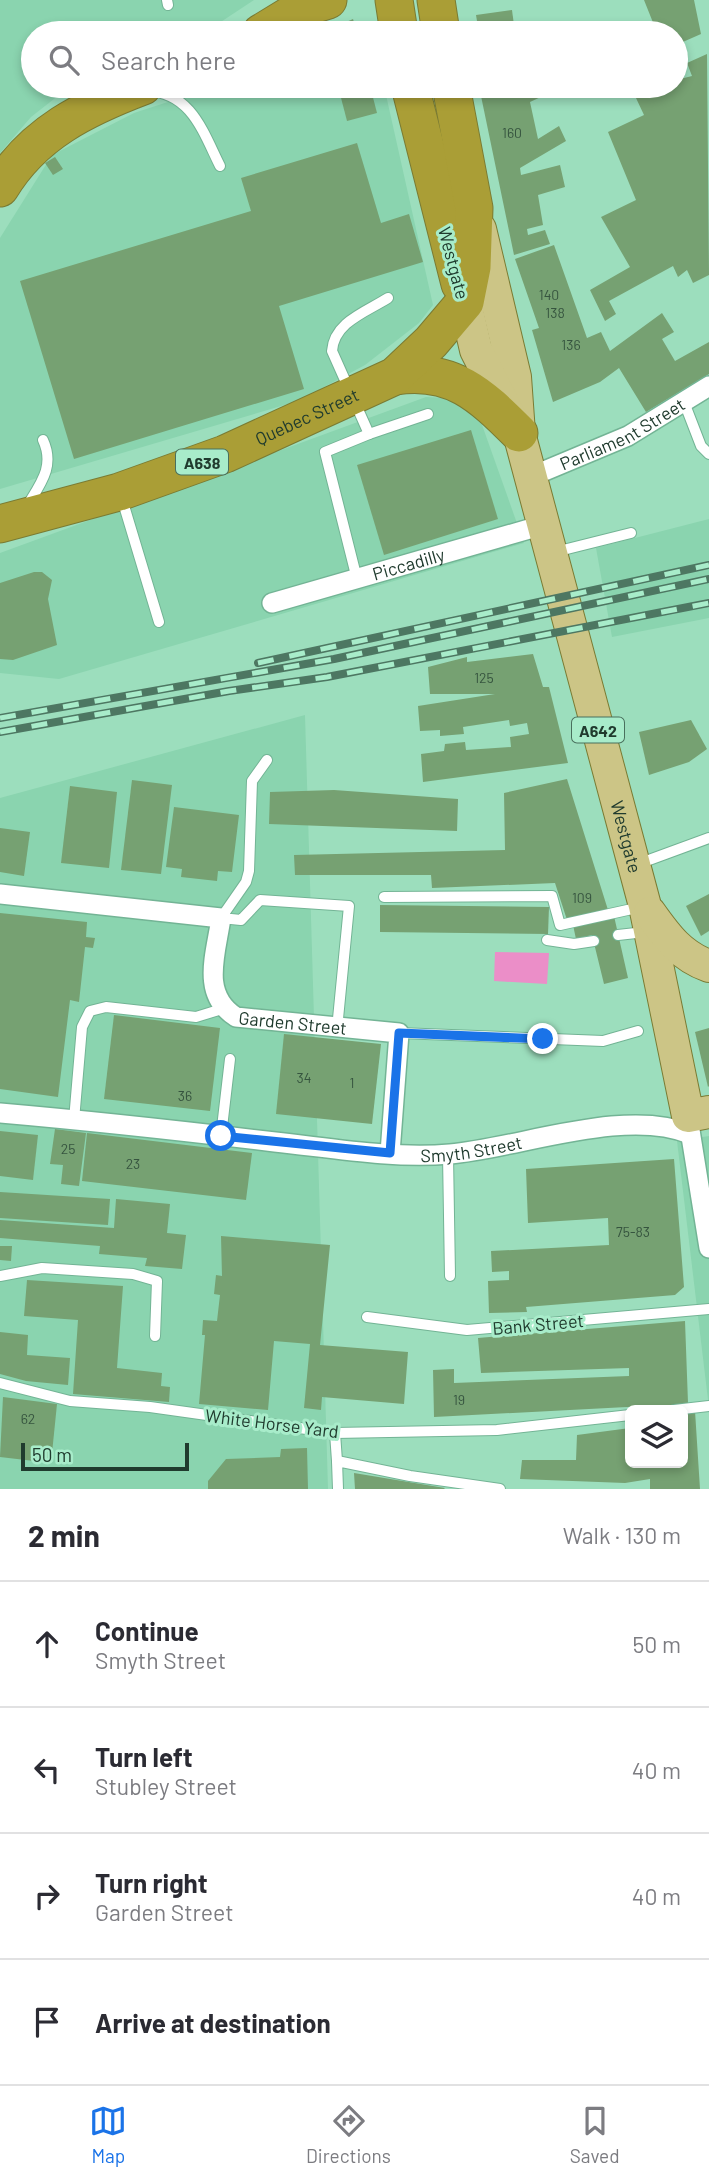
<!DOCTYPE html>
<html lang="en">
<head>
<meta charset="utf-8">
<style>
  :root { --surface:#fff; --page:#f2f2f3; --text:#2b2b33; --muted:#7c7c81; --line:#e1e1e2; --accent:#1a73e8 }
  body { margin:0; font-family:Barlow,sans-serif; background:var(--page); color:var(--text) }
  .controls { position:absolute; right:21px; bottom:21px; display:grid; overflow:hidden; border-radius:10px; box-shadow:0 4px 10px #0003 }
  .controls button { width:63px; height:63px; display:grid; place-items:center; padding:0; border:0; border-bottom:2px solid var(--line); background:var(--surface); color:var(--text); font:35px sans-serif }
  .scale { position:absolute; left:21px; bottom:18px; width:168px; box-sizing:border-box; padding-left:7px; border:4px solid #203b2e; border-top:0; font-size:19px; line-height:24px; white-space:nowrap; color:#203b2e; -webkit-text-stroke:5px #a8ecca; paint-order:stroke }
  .stop { position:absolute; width:21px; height:21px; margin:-16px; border:5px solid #1a73e8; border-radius:50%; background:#fff }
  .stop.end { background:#1a73e8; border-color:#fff; box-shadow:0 2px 7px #0008 }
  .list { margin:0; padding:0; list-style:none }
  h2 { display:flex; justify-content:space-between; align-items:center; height:91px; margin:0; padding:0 28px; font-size:30px }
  h2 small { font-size:23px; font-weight:400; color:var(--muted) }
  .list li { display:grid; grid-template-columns:46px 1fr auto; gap:21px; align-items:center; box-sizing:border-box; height:126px; padding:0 28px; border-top:2px solid var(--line) }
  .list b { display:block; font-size:26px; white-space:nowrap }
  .list p { margin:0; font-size:23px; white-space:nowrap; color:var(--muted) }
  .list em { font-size:23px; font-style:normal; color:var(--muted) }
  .icon { flex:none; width:38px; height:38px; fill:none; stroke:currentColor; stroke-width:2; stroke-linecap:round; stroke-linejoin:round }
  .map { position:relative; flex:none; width:709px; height:1489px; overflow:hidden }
  .search { position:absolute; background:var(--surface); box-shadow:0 4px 10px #0003; left:21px; right:21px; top:21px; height:77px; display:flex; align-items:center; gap:18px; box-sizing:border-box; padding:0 24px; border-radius:38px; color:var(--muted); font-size:26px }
  .sheet { height:595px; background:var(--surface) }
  nav { display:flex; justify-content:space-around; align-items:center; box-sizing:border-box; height:98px; border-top:2px solid var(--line); background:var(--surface); font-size:19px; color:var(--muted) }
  nav a { display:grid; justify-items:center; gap:4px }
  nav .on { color:var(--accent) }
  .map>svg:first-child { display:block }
</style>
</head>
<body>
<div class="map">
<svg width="709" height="1489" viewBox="0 0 709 1489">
  <rect width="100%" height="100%" fill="#9cdebd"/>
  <!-- built -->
  <g fill="#8ad4af">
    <polygon points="0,0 254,0 204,33 33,33 33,86 83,86 59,95 31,117 0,153"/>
    <polygon points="217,86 384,86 433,305 419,323 365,365 298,401 0,489 0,238 52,155 134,113"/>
    <polygon points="426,397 447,398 467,407 481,422 524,543 59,679 0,673 0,553"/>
    <polygon points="709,519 709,618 612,637 596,548"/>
    <polygon points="305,715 328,1489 0,1489 0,798"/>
    <polygon points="709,1136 709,1408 677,1141"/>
  </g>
  <!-- green -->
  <polygon fill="#eb8ec8" points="495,952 549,953 547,984 494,981"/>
  <!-- building -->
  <g fill="#76a172">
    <polygon points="644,0 694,0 701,34 676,45 676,33 636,33 654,25"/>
    <polygon points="512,10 515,33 479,33 476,15"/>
    <polygon points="353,19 357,33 322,33"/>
    <polygon points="559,23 562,33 529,33"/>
    <polygon points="707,54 709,275 693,283 687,270 678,277 673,266 609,301 616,314 605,321 590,290 630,267 601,217 636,200 608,132 644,115 636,98 663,86 676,86 676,80 692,76 687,63"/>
    <polygon points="370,86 377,113 347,121 340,94"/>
    <polygon points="487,86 560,88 530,102 538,139 559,126 566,141 520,168 521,175 560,165 565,187 538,195 543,225 527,229 528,235 545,230 550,244 514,255 481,96 488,94"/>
    <polygon points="357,143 381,223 409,214 423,262 279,306 304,389 74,459 20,281 251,211 241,178"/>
    <polygon points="55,157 63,169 53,175 45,163"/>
    <polygon points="554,245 587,338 601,332 610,351 662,313 674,332 662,339 675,361 709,342 709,374 646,412 619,368 600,382 553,402 532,330 539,328 515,259"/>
    <polygon points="471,430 498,519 384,555 357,465"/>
    <polygon points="34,572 42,572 52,580 48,599 57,645 13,660 0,659 0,583"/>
    <polygon points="533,654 543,687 549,687 568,763 423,782 421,754 444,751 445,744 465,742 466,750 511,747 510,737 529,734 527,723 510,726 509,720 463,727 464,734 440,736 440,730 420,731 418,706 495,694 430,694 428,667 467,657 467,662"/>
    <polygon points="691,720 707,749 689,762 649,775 639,732"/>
    <polygon points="567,779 608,910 567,920 555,883 432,888 431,875 295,875 294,855 505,850 504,793"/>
    <polygon points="132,780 172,785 161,874 121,870"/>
    <polygon points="70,786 117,792 109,868 61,863"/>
    <polygon points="334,790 458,799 457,831 269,824 270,792"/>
    <polygon points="174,807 239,815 232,872 218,871 217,881 181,877 182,869 166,867"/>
    <polygon points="0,828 30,832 24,876 0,872"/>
    <polygon points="709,894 709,931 701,936 686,906"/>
    <polygon points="380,905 549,907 548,934 380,932"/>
    <polygon points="0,913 87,922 86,937 95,938 93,948 85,947 79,1002 70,1000 58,1097 0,1089"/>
    <polygon points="614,916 628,978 604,984 592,935 576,939 573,925"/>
    <polygon points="114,1015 220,1028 210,1111 104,1099"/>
    <polygon points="709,1028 709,1086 708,1087 695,1032"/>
    <polygon points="284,1034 381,1044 372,1124 276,1114"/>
    <polygon points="55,1129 86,1133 79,1186 61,1184 63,1165 50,1164"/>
    <polygon points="0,1131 38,1135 33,1180 0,1176"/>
    <polygon points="87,1133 252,1153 246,1200 82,1181"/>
    <polygon points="674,1159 684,1287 675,1295 526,1307 527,1312 489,1313 488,1281 509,1280 509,1271 492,1272 491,1251 609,1245 608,1218 528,1223 526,1169"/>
    <polygon points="0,1192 110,1199 108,1225 0,1218"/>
    <polygon points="116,1199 170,1204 167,1233 186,1235 182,1269 145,1266 147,1258 99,1254 100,1246 0,1238 0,1220 114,1228"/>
    <polygon points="221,1236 330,1245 320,1345 408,1352 404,1404 322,1397 321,1410 304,1408 310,1344 274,1341 268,1410 199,1404 205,1335 202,1335 203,1320 217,1321 220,1295 214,1294 216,1275 222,1276"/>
    <polygon points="0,1246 12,1246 11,1261 0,1260"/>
    <polygon points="27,1280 123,1286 117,1368 162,1373 161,1386 170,1387 169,1402 73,1394 78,1320 24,1316"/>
    <polygon points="685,1321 688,1403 690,1411 695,1411 700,1489 650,1489 650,1479 625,1483 520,1479 522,1460 576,1460 577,1435 630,1428 630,1463 683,1463 683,1410 665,1410 665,1405 434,1417 433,1370 454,1369 454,1383 629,1376 629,1368 481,1373 478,1338"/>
    <polygon points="0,1332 28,1335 27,1355 70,1358 68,1385 26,1381 0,1374"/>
    <polygon points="3,1397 57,1404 51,1463 0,1457"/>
    <polygon points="307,1448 308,1489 208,1489 208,1481 226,1459 280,1457 281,1449"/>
    <polygon points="354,1473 445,1488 444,1489 355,1489"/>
  </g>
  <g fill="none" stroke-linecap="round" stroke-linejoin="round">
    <!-- lane casing -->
    <g stroke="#73b495" stroke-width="12">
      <g id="lane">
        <polyline points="167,0 168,5"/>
        <path d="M147 91C191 92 203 132 220 166"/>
        <polyline points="684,402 701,446 709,454"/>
        <polyline points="369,434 428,414"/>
        <polyline points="122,499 159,622"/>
        <path d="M27 506C41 483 55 466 43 440"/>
        <polyline points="555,552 631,533"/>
        <path d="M357 579 325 452 369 434 332 351C334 322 366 312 388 298"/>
        <polyline points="267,760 252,781 249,871 246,882 221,918 241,920 260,900 349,906 337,1029"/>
        <polyline points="638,864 709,838"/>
        <polyline points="384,897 552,896 560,925 641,907"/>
        <polyline points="618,935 645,932"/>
        <polyline points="547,940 574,944 594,941"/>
        <polyline points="399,1033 603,1041 638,1031"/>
        <polyline points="74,1120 82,1027 90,1011 106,1007 196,1017 222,1009"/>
        <polyline points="221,1136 230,1059"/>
        <polyline points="448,1155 450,1276"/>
        <polyline points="0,1276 42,1268 133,1274 157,1281 155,1336"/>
        <polyline points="367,1317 467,1330 709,1309"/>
        <polyline points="0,1383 70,1401 150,1407 335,1433 497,1430 630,1415"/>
        <polyline points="674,1410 709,1406"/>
        <polyline points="335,1433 337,1461"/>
        <polyline points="338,1489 337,1461 410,1476 500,1489"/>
      </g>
    </g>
    <!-- street casing -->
    <g stroke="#73b495" stroke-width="22">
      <g id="street">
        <path id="s1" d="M530 477 628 436 709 386"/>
        <path id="s2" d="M272 603 543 525"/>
        <path id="s3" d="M0 894 221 918C216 954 200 994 236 1017L399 1033 390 1153"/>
        <path id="s4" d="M0 1113C92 1121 183 1131 275 1142 331 1148 393 1159 450 1154 519 1148 625 1107 690 1134"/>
        <polyline points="689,1124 709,1248"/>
      </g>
    </g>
    <!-- primary casing -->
    <g stroke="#7a7b33" stroke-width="34">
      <g id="primary">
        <path id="s5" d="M480 229 515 377 519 433 645 906 688 1116 709 1112"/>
        <polyline points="465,302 476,350 513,423"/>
        <path d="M650 913C667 937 681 956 709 966"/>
      </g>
    </g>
    <!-- highway casing -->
    <g stroke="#7a7b33" stroke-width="39">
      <g id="highway">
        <polyline points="394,0 399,33"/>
        <polyline points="436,0 441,33"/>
        <polyline points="261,33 302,8 328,0"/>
        <polyline points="410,86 460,284"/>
        <path d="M0 188C33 133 85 108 143 86"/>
        <path d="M395 376C452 367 481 395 519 433"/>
        <path id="s6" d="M0 524 119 492 225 454 395 376 431 342 465 302 472 267 474 208 451 86"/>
      </g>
    </g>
    <!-- lane -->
    <use href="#lane" stroke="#fff" stroke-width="10"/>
    <!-- street -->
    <use href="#street" stroke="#fff" stroke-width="19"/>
    <!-- primary -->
    <use href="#primary" stroke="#ccc586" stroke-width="32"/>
    <!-- highway -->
    <use href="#highway" stroke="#aa9e36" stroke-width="37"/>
    <!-- rail casing -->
    <g stroke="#4d7762" stroke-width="8">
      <g id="rail">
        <polyline points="258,663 709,565"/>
        <polyline points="0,718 334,659 709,579"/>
        <polyline points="0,732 229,691 327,677 709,603"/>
      </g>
    </g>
    <!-- rail -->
    <use href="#rail" stroke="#a8ecca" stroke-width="5" stroke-dasharray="16" stroke-linecap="butt"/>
  </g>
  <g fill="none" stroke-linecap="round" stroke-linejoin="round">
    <!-- route -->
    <polyline stroke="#1a73e8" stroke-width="9" points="221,1136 390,1153 399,1033 543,1039"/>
  </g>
  <g text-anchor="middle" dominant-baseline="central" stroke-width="6" stroke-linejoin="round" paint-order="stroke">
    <!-- number labels -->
    <g font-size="14" fill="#36543f">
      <text x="512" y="132">160</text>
      <text x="549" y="294">140</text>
      <text x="555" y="312">138</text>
      <text x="571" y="344">136</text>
      <text x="484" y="677">125</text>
      <text x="582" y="897">109</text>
      <text x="304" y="1077">34</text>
      <text x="352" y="1082">1</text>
      <text x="185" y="1095">36</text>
      <text x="68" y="1148">25</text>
      <text x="133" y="1163">23</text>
      <text x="633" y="1231">75-83</text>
      <text x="459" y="1399">19</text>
      <text x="28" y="1418">62</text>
    </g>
    <!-- shield labels -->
    <g fill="#a8ecca" stroke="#49705d" stroke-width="2">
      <rect x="176" y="449.5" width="52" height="25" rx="5"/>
      <rect x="572" y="717.5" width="52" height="25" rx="5"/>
    </g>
    <g font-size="16" font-weight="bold" fill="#203b2e">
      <text x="202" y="462">A638</text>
      <text x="598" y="730">A642</text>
    </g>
    <!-- street labels -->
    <g font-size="18" fill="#203b2e" stroke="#a8ecca">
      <text transform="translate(454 263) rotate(75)">Westgate</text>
      <text stroke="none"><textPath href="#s6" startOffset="326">Quebec Street</textPath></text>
      <text stroke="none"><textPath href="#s1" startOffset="102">Parliament Street</textPath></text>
      <text stroke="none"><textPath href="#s2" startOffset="142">Piccadilly</textPath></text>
      <text stroke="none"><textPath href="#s5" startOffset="626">Westgate</textPath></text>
      <text stroke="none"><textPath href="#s3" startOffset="387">Garden Street</textPath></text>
      <text stroke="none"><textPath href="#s4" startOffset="474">Smyth Street</textPath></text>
      <text transform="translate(538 1324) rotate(-5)">Bank Street</text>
      <text transform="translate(272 1423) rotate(7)">White Horse Yard</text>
    </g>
  </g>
</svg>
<div class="controls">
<button><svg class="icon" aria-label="layers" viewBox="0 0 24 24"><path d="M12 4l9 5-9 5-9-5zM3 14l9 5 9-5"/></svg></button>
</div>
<div class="scale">50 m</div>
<div class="stop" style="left:221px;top:1136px"></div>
<div class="stop end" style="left:543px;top:1039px"></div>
<div class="search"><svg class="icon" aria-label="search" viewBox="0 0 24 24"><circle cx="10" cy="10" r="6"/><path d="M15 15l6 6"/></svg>Search here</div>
</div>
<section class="sheet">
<h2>2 min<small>Walk · 130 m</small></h2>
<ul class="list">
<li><svg class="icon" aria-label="ahead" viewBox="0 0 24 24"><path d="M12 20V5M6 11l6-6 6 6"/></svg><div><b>Continue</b><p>Smyth Street</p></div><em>50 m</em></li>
<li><svg class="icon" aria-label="left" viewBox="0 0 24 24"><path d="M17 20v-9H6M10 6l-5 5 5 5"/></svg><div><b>Turn left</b><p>Stubley Street</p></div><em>40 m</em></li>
<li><svg class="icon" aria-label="right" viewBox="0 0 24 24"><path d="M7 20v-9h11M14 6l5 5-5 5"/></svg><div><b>Turn right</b><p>Garden Street</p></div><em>40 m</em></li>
<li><svg class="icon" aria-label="arrive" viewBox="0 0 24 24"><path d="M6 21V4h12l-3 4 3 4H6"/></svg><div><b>Arrive at destination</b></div></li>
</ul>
</section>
<nav>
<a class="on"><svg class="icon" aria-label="map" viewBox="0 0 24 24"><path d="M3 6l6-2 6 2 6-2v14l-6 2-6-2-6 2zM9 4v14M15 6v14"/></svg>Map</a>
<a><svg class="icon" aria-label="directions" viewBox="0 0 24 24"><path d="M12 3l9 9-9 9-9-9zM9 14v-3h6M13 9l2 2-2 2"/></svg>Directions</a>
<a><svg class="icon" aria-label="saved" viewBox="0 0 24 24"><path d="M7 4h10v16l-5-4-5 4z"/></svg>Saved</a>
</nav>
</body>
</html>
